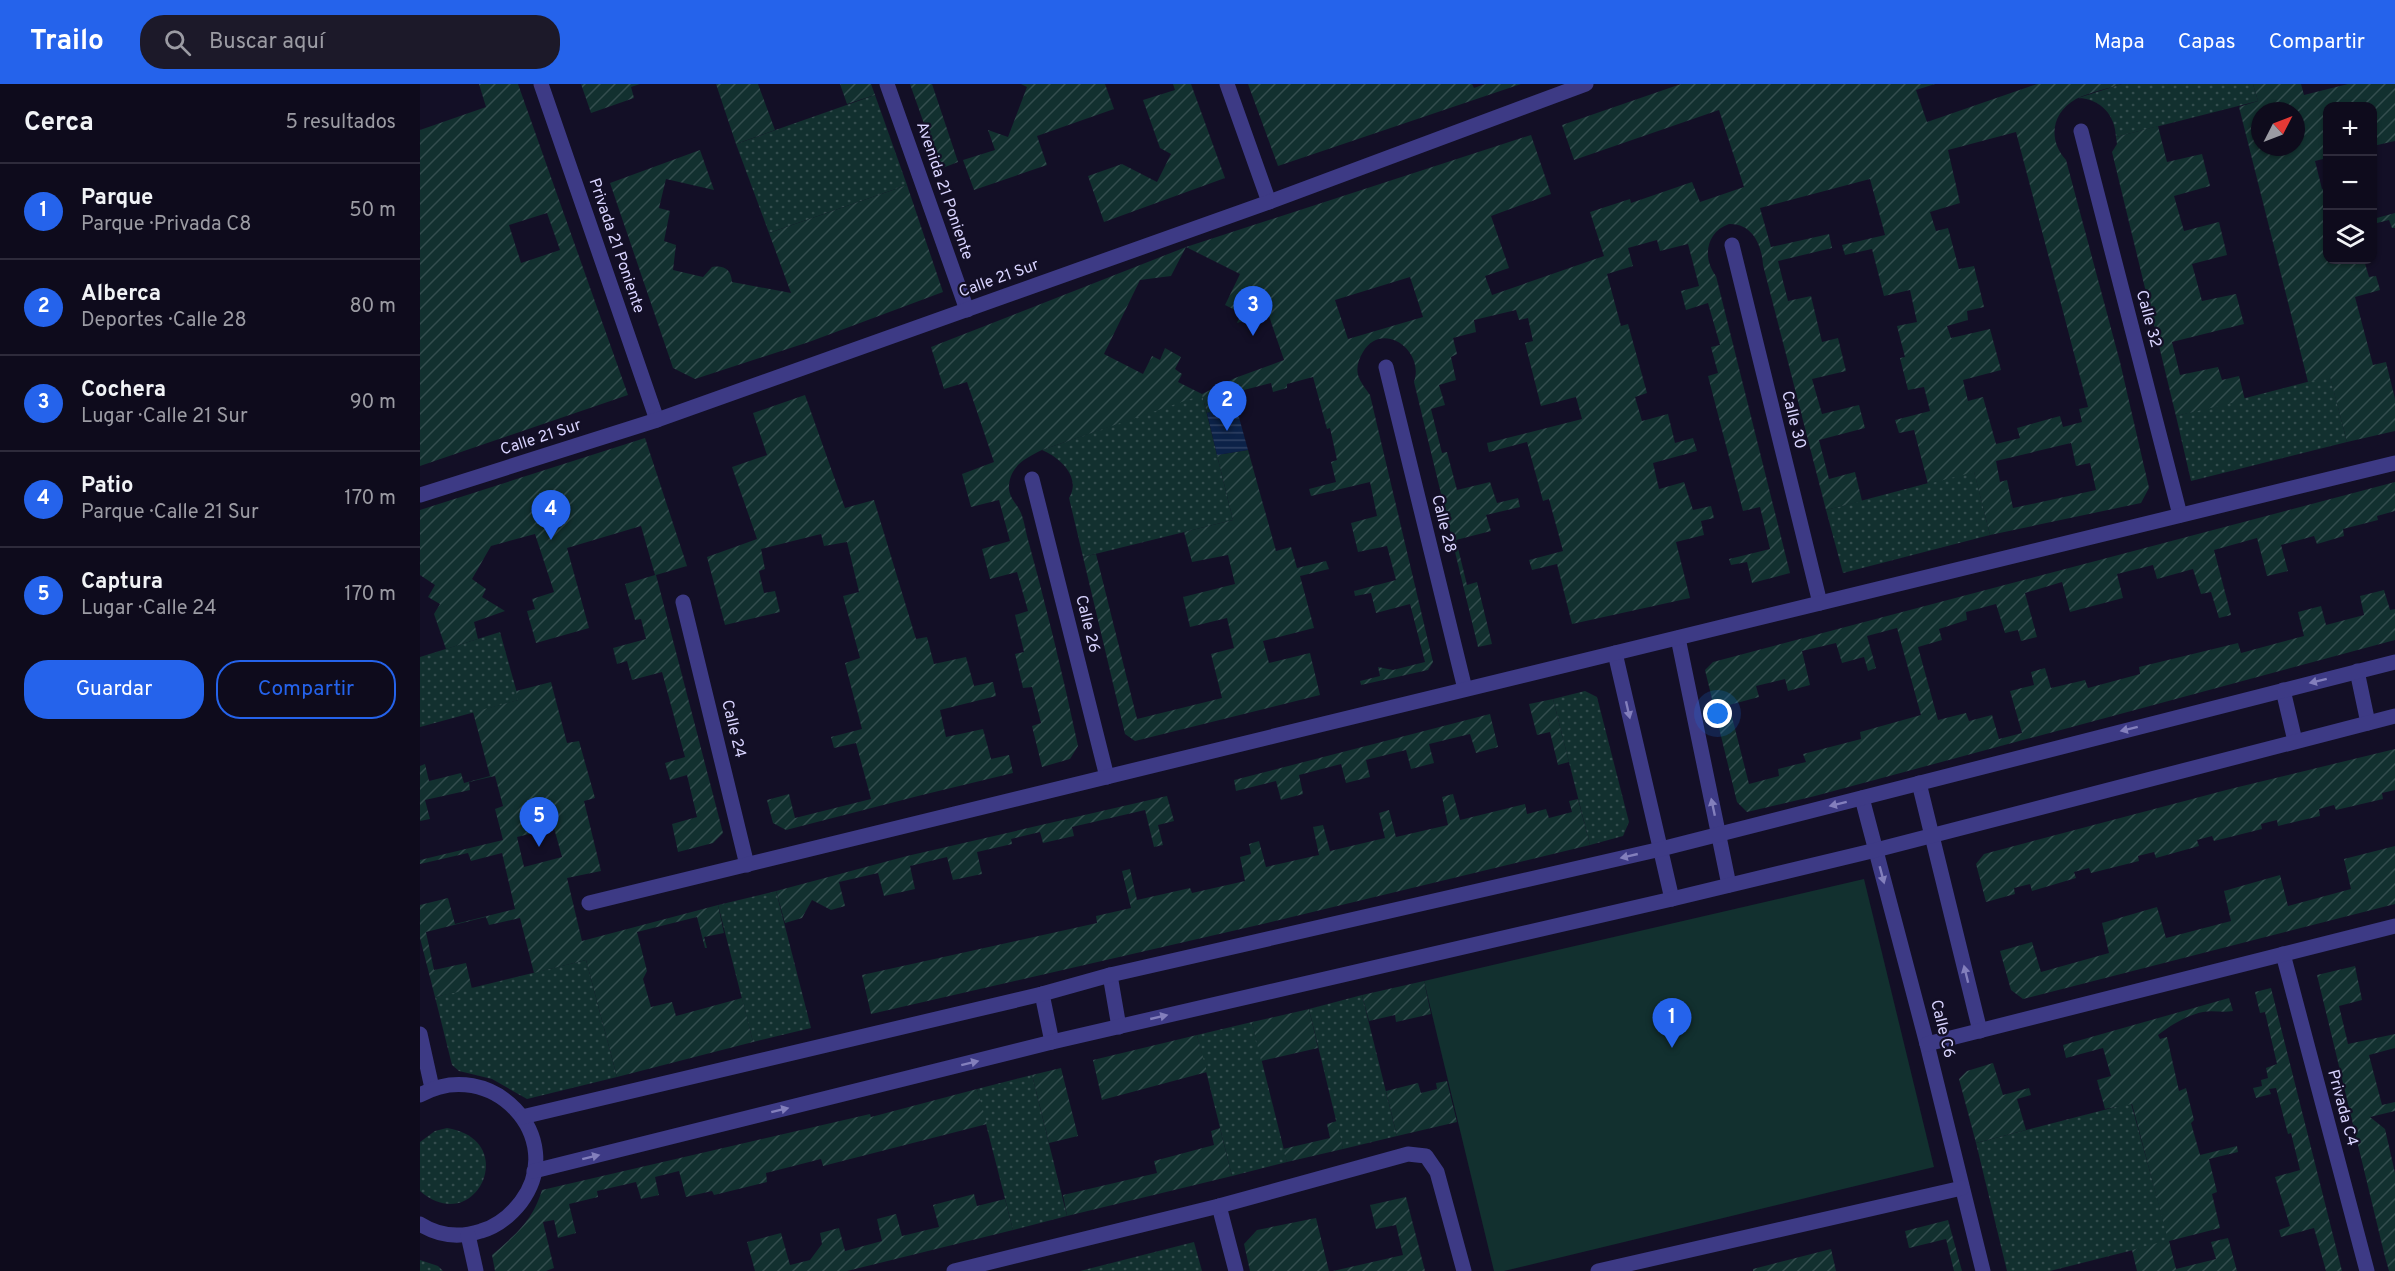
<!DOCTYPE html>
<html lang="es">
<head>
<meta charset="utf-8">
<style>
  :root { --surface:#0e0b1c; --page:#1c1929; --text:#f1f3f6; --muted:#9b9ba3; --line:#2e2b3b; --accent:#2563eb }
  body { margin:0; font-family:Overpass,sans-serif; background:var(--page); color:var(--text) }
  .controls { position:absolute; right:18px; top:18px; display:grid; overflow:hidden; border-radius:12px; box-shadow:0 2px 4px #0004 }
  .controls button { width:54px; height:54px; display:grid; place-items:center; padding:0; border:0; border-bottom:2px solid var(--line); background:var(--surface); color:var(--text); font:30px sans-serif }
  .compass { position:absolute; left:1831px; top:18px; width:54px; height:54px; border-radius:50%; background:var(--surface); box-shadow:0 2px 4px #0004; rotate:48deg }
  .you { position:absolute; left:1298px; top:630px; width:21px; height:21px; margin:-15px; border:4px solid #fff; border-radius:50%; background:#1a73e8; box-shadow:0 0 0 9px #1a73e833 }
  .badge { display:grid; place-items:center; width:39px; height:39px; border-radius:50%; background:var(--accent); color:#fff; font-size:20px; font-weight:700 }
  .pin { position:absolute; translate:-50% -50px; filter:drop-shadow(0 2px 3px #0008) }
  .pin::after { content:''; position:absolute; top:32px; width:21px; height:18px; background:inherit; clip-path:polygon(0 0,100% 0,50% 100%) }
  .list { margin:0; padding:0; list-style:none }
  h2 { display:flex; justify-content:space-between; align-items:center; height:78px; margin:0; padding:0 24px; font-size:26px }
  h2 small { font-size:20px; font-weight:400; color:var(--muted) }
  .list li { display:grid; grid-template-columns:39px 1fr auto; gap:18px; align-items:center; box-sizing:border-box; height:96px; padding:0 24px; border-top:2px solid var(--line) }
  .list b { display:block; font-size:22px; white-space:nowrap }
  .list p { margin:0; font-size:20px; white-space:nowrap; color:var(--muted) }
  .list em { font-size:20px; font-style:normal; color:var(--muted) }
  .actions { display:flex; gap:12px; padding:18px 24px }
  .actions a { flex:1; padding:14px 0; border:2px solid var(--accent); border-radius:24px; text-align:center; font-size:21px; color:var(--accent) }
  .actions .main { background:var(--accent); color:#fff }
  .icon { flex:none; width:33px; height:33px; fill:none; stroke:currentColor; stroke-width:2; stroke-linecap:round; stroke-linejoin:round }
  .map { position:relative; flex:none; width:1975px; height:1187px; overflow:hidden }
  header { display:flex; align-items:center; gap:36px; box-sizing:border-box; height:84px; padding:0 30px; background:var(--accent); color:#fff }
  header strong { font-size:28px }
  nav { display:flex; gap:33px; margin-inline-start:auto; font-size:21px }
  .search { width:420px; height:54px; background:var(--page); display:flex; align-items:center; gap:15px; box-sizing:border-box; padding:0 21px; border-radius:24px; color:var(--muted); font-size:22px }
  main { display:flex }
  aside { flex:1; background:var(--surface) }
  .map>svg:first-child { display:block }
</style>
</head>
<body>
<header>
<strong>Trailo</strong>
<div class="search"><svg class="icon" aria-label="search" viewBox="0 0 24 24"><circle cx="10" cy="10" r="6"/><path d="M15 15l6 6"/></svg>Buscar aquí</div>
<nav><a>Mapa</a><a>Capas</a><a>Compartir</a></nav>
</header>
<main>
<aside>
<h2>Cerca<small>5 resultados</small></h2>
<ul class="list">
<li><span class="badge">1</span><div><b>Parque</b><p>Parque · Privada C8</p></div><em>50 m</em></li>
<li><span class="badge">2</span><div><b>Alberca</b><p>Deportes · Calle 28</p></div><em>80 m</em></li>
<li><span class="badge">3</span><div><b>Cochera</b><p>Lugar · Calle 21 Sur</p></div><em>90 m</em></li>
<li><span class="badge">4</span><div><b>Patio</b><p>Parque · Calle 21 Sur</p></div><em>170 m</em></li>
<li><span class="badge">5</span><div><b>Captura</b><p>Lugar · Calle 24</p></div><em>170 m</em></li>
</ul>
<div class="actions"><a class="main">Guardar</a><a>Compartir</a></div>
</aside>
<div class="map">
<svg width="1975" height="1187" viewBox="0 0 1975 1187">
  <defs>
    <pattern id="grass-dots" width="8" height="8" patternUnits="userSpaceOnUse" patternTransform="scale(1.5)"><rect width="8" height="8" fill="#12302f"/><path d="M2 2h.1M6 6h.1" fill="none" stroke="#344d4e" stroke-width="1.8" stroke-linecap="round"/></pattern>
    <pattern id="garden-furrows" width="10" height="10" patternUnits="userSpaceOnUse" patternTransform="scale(1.5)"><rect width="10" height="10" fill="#12302f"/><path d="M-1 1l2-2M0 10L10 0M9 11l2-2" fill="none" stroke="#344d4e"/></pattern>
    <pattern id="water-rules" width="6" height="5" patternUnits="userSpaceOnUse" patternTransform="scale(1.5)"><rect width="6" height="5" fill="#0c2248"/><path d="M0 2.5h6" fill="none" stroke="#2f4163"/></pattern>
  </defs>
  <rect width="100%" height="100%" fill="#130f26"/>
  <!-- grass -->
  <g fill="url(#grass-dots)">
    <path d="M1702 0H1833L1838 17 1696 53C1695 31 1681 15 1658 14Z"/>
    <polygon points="455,11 487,101 349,149 316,60"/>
    <polygon points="1910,292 1927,358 1771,397 1756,332"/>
    <path d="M782 310 813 436 663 473 649 414C662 393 639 373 622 366Z"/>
    <polygon points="1554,387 1570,451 1423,489 1406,426"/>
    <polygon points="80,548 99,616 0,643 0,573"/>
    <polygon points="1165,607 1177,613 1209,738 1203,752 1170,761 1133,615"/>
    <polygon points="356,807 391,944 333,958 298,821"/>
    <polygon points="166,876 197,993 107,1015 72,995 39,987 32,981 15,913"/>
    <polygon points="942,911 977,1052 923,1065 889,925"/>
    <polygon points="832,938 867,1078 812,1092 777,951"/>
    <polygon points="612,991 647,1132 593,1146 557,1005"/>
    <polygon points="1711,1019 1749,1157 1630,1187 1587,1187 1556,1059"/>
    <path d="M27 1044C102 1056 55 1155 0 1107V1058L15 1047Z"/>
    <polygon points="774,1158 782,1187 660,1187"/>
    <polygon points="0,1176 18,1182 23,1187 0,1187"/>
  </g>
  <!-- park -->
  <polygon fill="#12302f" points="1444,795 1514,1083 1084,1187 1074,1187 1004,897"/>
  <!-- garden -->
  <g fill="url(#garden-furrows)" fill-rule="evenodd">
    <path d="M59 0H98L208 311 0 382V46L66 23ZM127 129 140 166 101 179 89 141Z"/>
    <polygon points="161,0 220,0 211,3 214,14 171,29"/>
    <polygon points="296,0 338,0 355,46 316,60"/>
    <polygon points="420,0 451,0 455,11 427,20"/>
    <polygon points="490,0 512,0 538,78 520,85"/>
    <polygon points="601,0 685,0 694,25 617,52 627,81 554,106 543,76 575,66 568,46 588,53 607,3"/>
    <polygon points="753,0 771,0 805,94 684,138 668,92 702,80 737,98 751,70 740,64 723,16 755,6"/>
    <polygon points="828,0 1052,0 1054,4 1065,0 1101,0 858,82"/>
    <path d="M1261 0H1515L1496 6 1507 38 1617 0H1702C1687 5 1670 8 1656 15 1631 29 1628 56 1646 76L1700 278 1729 404 1721 419 1570 451 1554 388 1508 400 1494 346 1479 349 1475 336 1510 327 1504 303 1488 306 1480 274 1485 273 1477 242 1497 238 1490 206 1464 212 1452 165 1425 171 1422 161 1465 151 1450 95 1340 124 1351 163 1409 150 1412 164 1358 177 1368 217 1391 212 1402 258 1418 254 1426 287 1392 295 1402 330 1439 321 1445 344 1399 356 1409 395 1435 388 1442 417 1406 426 1343 181C1342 161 1332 139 1309 140 1286 148 1282 174 1296 192L1370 489 1332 499 1327 478 1311 481 1309 475 1350 465 1340 423 1323 427 1288 292 1298 289 1291 263 1300 261 1288 219 1266 226 1261 207 1279 202 1268 160 1240 167 1237 156 1208 164 1213 182 1187 190 1201 242 1208 240 1227 309 1215 313 1222 337 1248 330 1255 359 1273 354 1277 367 1233 379 1239 405 1264 398 1273 426 1291 422 1294 434 1281 437 1284 451 1256 458 1270 514 1152 540 1137 480 1112 486 1109 476 1143 467 1129 415 1123 417 1107 358 1069 368 1067 359 1162 335 1156 313 1121 322 1105 259 1113 257 1108 234 1099 236 1096 226 1054 236 1056 248 1033 254 1037 270 1031 273 1036 296 1019 301 1025 321 1011 325 1022 369 1027 368 1037 406 1070 398 1077 419 1098 414 1100 423 1066 431 1071 447 1036 456 1047 501 1057 498 1072 560 1058 563 994 298C1005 266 962 236 943 268 939 275 936 282 938 291 940 298 946 305 950 311L1013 578 1008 586 941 601 940 597 960 592 958 583 973 586 1005 578 990 520 956 529 951 509 935 512 934 507 976 496 967 462 938 468 931 439 957 432 950 398 891 412 889 405 916 398 911 378 917 376 910 344 907 345 893 293 867 300V304L853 308 851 299 820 307 823 317 787 329 782 311 622 366C606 374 591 381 589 401 588 414 597 419 601 429 604 436 605 444 607 452 626 521 643 591 658 662L650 675 622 683 612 642 621 639 612 603 603 604 595 570 604 568 595 531 608 527 597 488 570 495 562 465 590 457 579 416 551 423 542 390 574 378 547 298 524 305 511 263 766 163 1111 51 1131 110 1071 132 1089 184 1065 192 1072 211 1184 172 1170 128 1210 115 1211 119 1272 98 1280 118 1324 103 1299 26 1154 76 1142 41ZM1596 48 1668 323 1659 325 1662 338 1643 343 1640 332 1597 344 1600 354 1576 360 1563 313 1548 317 1543 296 1581 286 1570 245 1531 254 1527 242 1548 236 1547 227 1564 223 1554 182 1539 185 1528 144 1516 147 1510 128 1540 119 1528 66ZM766 163 820 190 805 221 821 229 817 239 848 229 864 276 815 294 782 310 758 298 762 290 755 285 761 273 745 264 740 276 732 272 723 290 684 270 720 196 751 192ZM990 193 1003 233 928 255 915 216ZM1651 359 1656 382 1670 379 1676 406 1593 424 1587 396 1580 398 1576 377Z"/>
    <path d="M1833 0H1881L1884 11 1928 0H1975V57L1953 62 1952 22H1908L1907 74 1895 77 1902 105 1907 104 1908 176H1944L1949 193 1956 192 1960 206 1935 213 1953 281 1966 278 1975 315V347L1927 358 1910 293 1888 298 1819 23 1838 17ZM1840 27H1876V63H1840Z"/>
    <polygon points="1738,42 1747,78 1782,70 1790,102 1754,112 1764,147 1799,138 1807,171 1772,180 1782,217 1816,210 1824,240 1752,258 1760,291 1798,283 1802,296 1819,292 1825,316 1756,332 1692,68 1697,60 1696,53"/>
    <path d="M280 66 294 106 246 95 239 124 250 127 244 157 256 161 253 186 283 193 292 183C305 181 311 186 312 198L371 209 349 149 487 101 523 208 389 258 275 295 253 284 190 99Z"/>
    <polygon points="1975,129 1975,144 1972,144 1969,136 1953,140 1953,135"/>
    <polygon points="385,311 425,424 454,416 496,555 507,553 514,580 546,573 554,602 573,598 576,612 520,626 526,653 563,645 571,675 589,671 593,689 502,711 366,746 353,739 347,716 369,710 375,734 451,715 436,659 414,664 411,653 442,645 425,579 440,574 423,512 439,508 427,458 404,462 401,450 341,465 345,485 339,487 344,509 355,507 360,528 305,541 287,473 337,455 312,383 347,371 333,329"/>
    <polygon points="225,354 267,482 236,491 303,749 293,759 258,768 252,740 277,733 267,691 250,696 245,679 265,673 242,588 212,596 207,577 197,580 193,564 226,555 221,535 215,536 205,500 235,491 221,442 147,464 169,544 116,559 107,527 115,525 112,515 134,508 115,450 71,462 52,495 66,505 62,513 85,527 54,538 58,555 26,565 14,530 20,520 8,513 15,501 0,491 0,426"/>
    <polygon points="828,366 856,467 871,463 877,484 906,477 909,485 880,492 894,544 843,557 849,579 890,569 900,611 715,657 705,650 663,473 676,470 717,635 802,614 791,570 814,564 807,534 770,543 763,513 815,500 808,471 772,478 764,448 813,436 797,371"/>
    <path d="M1975 398V427L1957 432 1958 436 1923 445 1924 452 1897 460 1894 452 1861 461 1868 487 1847 492 1837 454 1794 466 1811 531 1799 534 1791 508 1781 510 1773 485 1737 495 1733 481 1697 490 1703 514 1650 528 1642 498 1605 509 1617 553 1601 557 1598 546 1585 549 1576 520 1546 528 1547 536 1519 545 1522 556 1498 563 1518 636 1546 629 1549 637 1572 631 1579 655 1602 649 1590 607 1614 601 1611 588 1625 584 1631 604 1665 596 1668 604 1720 590 1719 583 1818 559 1821 569 1884 552 1878 528 1901 522 1906 541 1944 531 1940 512 1964 506 1970 526 1975 525V556L1395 712 1327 728 1317 718 1285 586 1293 578ZM1477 544 1501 631 1440 648 1441 655 1383 670 1386 678 1358 685 1359 692 1329 700 1309 621 1339 613 1336 602 1365 595 1368 607 1390 601 1382 567 1416 559 1422 579 1444 573 1448 587 1456 584 1447 552Z"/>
    <path d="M131 598 147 659 159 657 175 714 164 717 181 787 147 794 162 857 298 821 304 849 284 853 287 864H285L277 833 217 848 227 887 223 895 231 923 252 918 256 932 322 914 333 958 197 993 166 876 114 889 100 834 69 841 66 833 6 848 14 886 46 879 52 905 15 913 0 854V821L28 814 35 840 95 825 82 769 51 777 48 769 0 780V776L83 756 75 725 83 722 75 692 49 698 50 706 5 716 10 735 0 737V682L5 680 9 697 41 689 44 699 70 692 53 628 98 616 96 607ZM134 744 142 773 104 783 97 753Z"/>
    <polygon points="1133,615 1149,678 1138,681 1130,648 1117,651 1109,620"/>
    <polygon points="1070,630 1078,663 1056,669 1050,650 1009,660 1014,679 991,685 986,666 946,676 950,693 926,699 921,680 879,691 883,710 861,716 856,697 816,707 814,696"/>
    <polygon points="1975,665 1975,706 1962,709 1963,715 1916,726 1914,721 1899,725 1900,732 1858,742 1857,736 1841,740 1842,745 1794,757 1792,752 1777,756 1779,762 1736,774 1734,768 1718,772 1719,777 1671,789 1669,784 1654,788 1656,794 1612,807 1610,800 1594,804 1595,810 1566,818 1556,780 1564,770 1810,705"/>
    <polygon points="1033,710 1040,736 1105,720 1107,730 1126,725 1129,734 1152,728 1149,717 1158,715 1170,761 847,839 451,930 442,891 677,839 676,832 711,824 702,787 710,785 717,816 770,804 772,809 825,797 820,773 831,770 829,760 839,757 846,783 899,771 893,743 903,741 910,767 965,754 959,729 969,726 976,753 1028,741 1022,713"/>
    <polygon points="747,712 754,737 738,741 743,761 734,763 725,726 652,743 654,752 623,759 620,748 591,755 592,760 557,768 562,790 533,796 527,773 490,782 495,805 464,812 458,789 419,798 425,822 411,826 392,816 382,834 365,839 356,807 487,772"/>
    <polygon points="1975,762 1975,820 1603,915 1591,906 1580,867 1612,858 1621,888 1689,869 1682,839 1737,823 1746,854 1811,837 1804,807 1860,791 1868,822 1931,805 1924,775"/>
    <polygon points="1935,882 1942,916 1919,922 1928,960 1975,950 1975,964 1949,971 1962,1021 1975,1018 1975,1027 1950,1033 1965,1045 1975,1089 1975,1187 1969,1187 1965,1173 1897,891"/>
    <polygon points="1004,897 1011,930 976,938 975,931 949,937 942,911"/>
    <polygon points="1851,904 1922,1187 1906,1187 1894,1144 1861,1153 1859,1146 1870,1142 1855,1093 1880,1086 1871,1049 1868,1050 1856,1004 1849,1005 1851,1010 1836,1014 1833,1004 1842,1002 1841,996 1848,994 1846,984 1857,980 1845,928 1840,929 1835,908"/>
    <path d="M1809 914 1813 927C1803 929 1793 926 1783 928 1767 931 1751 941 1738 951L1740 955 1747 953 1759 1007 1766 1004 1774 1036 1771 1039 1780 1071 1817 1062 1818 1068 1789 1075 1797 1108 1792 1110 1800 1144 1749 1157 1756 1185 1796 1175 1791 1158 1808 1154 1817 1187H1717L1712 1166 1748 1156 1712 1020 1685 1025 1677 996 1691 992 1683 964 1646 974 1643 961Z"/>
    <polygon points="889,925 898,964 841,977 832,938"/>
    <polygon points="777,951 787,988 682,1016 673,976"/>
    <polygon points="1573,979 1583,1011 1609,1004 1611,1011 1597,1015 1606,1046 1556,1059 1539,995 1547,987"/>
    <polygon points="641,984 658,1052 629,1059 612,991"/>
    <polygon points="1027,997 1037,1038 977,1052 966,1007 998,999 1001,1009 1017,1005 1016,999"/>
    <path d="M557 1005 567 1040 403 1082 401 1075 346 1089 347 1098 294 1111 292 1107 266 1113 259 1087 235 1093 239 1111 221 1115 216 1098 177 1107 178 1113 149 1120 156 1149 138 1154 134 1136 123 1138 134 1184 126 1187H75L72 1171C96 1150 112 1138 122 1106L450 1030 451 1033Z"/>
    <polygon points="917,1037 923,1065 867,1078 863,1065 910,1054 907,1040"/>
    <polygon points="800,1044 812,1092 647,1132 643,1111 737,1089 734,1077 794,1061 791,1047"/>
    <polygon points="554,1110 557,1122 585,1115 593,1146 427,1187 335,1187 327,1158 361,1149 370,1181 390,1176 402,1160 400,1149 419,1144 425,1167 462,1157 457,1135 476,1130 482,1152 519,1143 513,1121"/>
    <polygon points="986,1113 1005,1187 913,1187 983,1171 976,1141 956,1145 950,1121"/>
    <polygon points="896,1134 909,1187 830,1187 824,1160 837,1146"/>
    <polygon points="1528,1136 1542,1187 1534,1187 1526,1155 1489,1164 1485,1147"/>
    <polygon points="1411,1165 1416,1187 1333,1187 1333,1185"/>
  </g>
  <!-- water -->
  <polygon fill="url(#water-rules)" points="815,319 828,366 797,371 787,329"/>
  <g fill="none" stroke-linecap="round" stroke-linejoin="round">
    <!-- street -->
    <g stroke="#3d3a85" stroke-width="15">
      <polyline points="121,0 237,336"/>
      <polyline points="467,0 547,226"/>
      <polyline points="807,0 849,118"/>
      <polyline points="1661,47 1760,431"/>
      <polyline points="1312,161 1400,519"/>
      <polyline points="966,283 1045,605"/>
      <polyline points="612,395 687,693"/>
      <polyline points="0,411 237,336 849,118 1166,0"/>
      <polyline points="263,518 327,781"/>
      <polyline points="1258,554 1309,801"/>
      <polyline points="1195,569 1252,815"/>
      <polyline points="1937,587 1948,639"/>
      <polyline points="1863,606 1875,657"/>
      <polyline points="1499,699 1560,947"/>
      <polyline points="1442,714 1507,960 1563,1187"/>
      <polyline points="169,819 1975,379"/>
      <polyline points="1863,870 1947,1187"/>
      <polyline points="690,891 699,943"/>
      <polyline points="622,910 632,958"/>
      <polyline points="0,950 12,1004"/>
      <polyline points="1507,960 1975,842"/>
      <path d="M0 1011C71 971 149 1053 101 1118 90 1132 78 1142 61 1147 40 1154 19 1152 0 1140"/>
      <polyline points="102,1033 622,910 690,891 1241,765 1975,578"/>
      <polyline points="114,1087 632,958 1252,815 1456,766 1975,632"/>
      <polyline points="799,1122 816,1187"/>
      <polyline points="48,1151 56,1187"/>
      <polyline points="534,1187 799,1122 988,1070 1006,1072 1017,1088 1044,1187"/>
      <polyline points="1178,1187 1542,1104"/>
    </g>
  </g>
  <!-- one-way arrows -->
  <defs><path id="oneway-solid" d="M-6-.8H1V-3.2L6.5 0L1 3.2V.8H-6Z" transform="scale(1.5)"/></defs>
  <g fill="#837fbc">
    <use href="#oneway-solid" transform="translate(1898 597) rotate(166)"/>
    <use href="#oneway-solid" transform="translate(1208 626) rotate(77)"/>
    <use href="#oneway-solid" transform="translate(1709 645) rotate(166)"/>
    <use href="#oneway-solid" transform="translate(1418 720) rotate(166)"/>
    <use href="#oneway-solid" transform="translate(1293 723) rotate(-102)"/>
    <use href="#oneway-solid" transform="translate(1209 772) rotate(167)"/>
    <use href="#oneway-solid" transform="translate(1462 791) rotate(75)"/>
    <use href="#oneway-solid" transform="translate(1546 890) rotate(-104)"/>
    <use href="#oneway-solid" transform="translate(739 933) rotate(-13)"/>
    <use href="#oneway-solid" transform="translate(550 979) rotate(-14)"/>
    <use href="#oneway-solid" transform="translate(360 1026) rotate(-14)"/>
    <use href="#oneway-solid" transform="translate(171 1073) rotate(-14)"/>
  </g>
  <g text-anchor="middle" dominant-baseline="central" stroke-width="4.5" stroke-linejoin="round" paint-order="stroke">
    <!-- street labels -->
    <g font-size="16" fill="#d9d4ff" stroke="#130f26">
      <text transform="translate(524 107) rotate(71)">Avenida 21 Poniente</text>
      <text transform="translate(196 162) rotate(71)">Privada 21 Poniente</text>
      <text transform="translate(579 195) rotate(-20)">Calle 21 Sur</text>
      <text transform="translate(1728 235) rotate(75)">Calle 32</text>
      <text transform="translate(1373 336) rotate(76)">Calle 30</text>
      <text transform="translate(121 354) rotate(-18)">Calle 21 Sur</text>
      <text transform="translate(1023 440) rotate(76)">Calle 28</text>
      <text transform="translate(667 540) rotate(76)">Calle 26</text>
      <text transform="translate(313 645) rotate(76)">Calle 24</text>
      <text transform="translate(1522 945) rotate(76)">Calle C6</text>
      <text transform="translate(1922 1024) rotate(75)">Privada C4</text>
    </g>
  </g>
</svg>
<div class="controls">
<button>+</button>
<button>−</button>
<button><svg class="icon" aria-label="layers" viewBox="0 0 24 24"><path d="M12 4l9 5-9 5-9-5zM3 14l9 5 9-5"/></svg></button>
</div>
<svg class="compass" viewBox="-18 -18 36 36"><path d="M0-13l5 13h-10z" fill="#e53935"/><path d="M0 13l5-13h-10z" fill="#9b9ba3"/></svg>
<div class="you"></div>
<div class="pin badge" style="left:1252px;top:964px">1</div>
<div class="pin badge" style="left:807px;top:347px">2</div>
<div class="pin badge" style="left:833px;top:252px">3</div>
<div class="pin badge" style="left:131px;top:456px">4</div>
<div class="pin badge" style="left:119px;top:763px">5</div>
</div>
</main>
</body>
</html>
